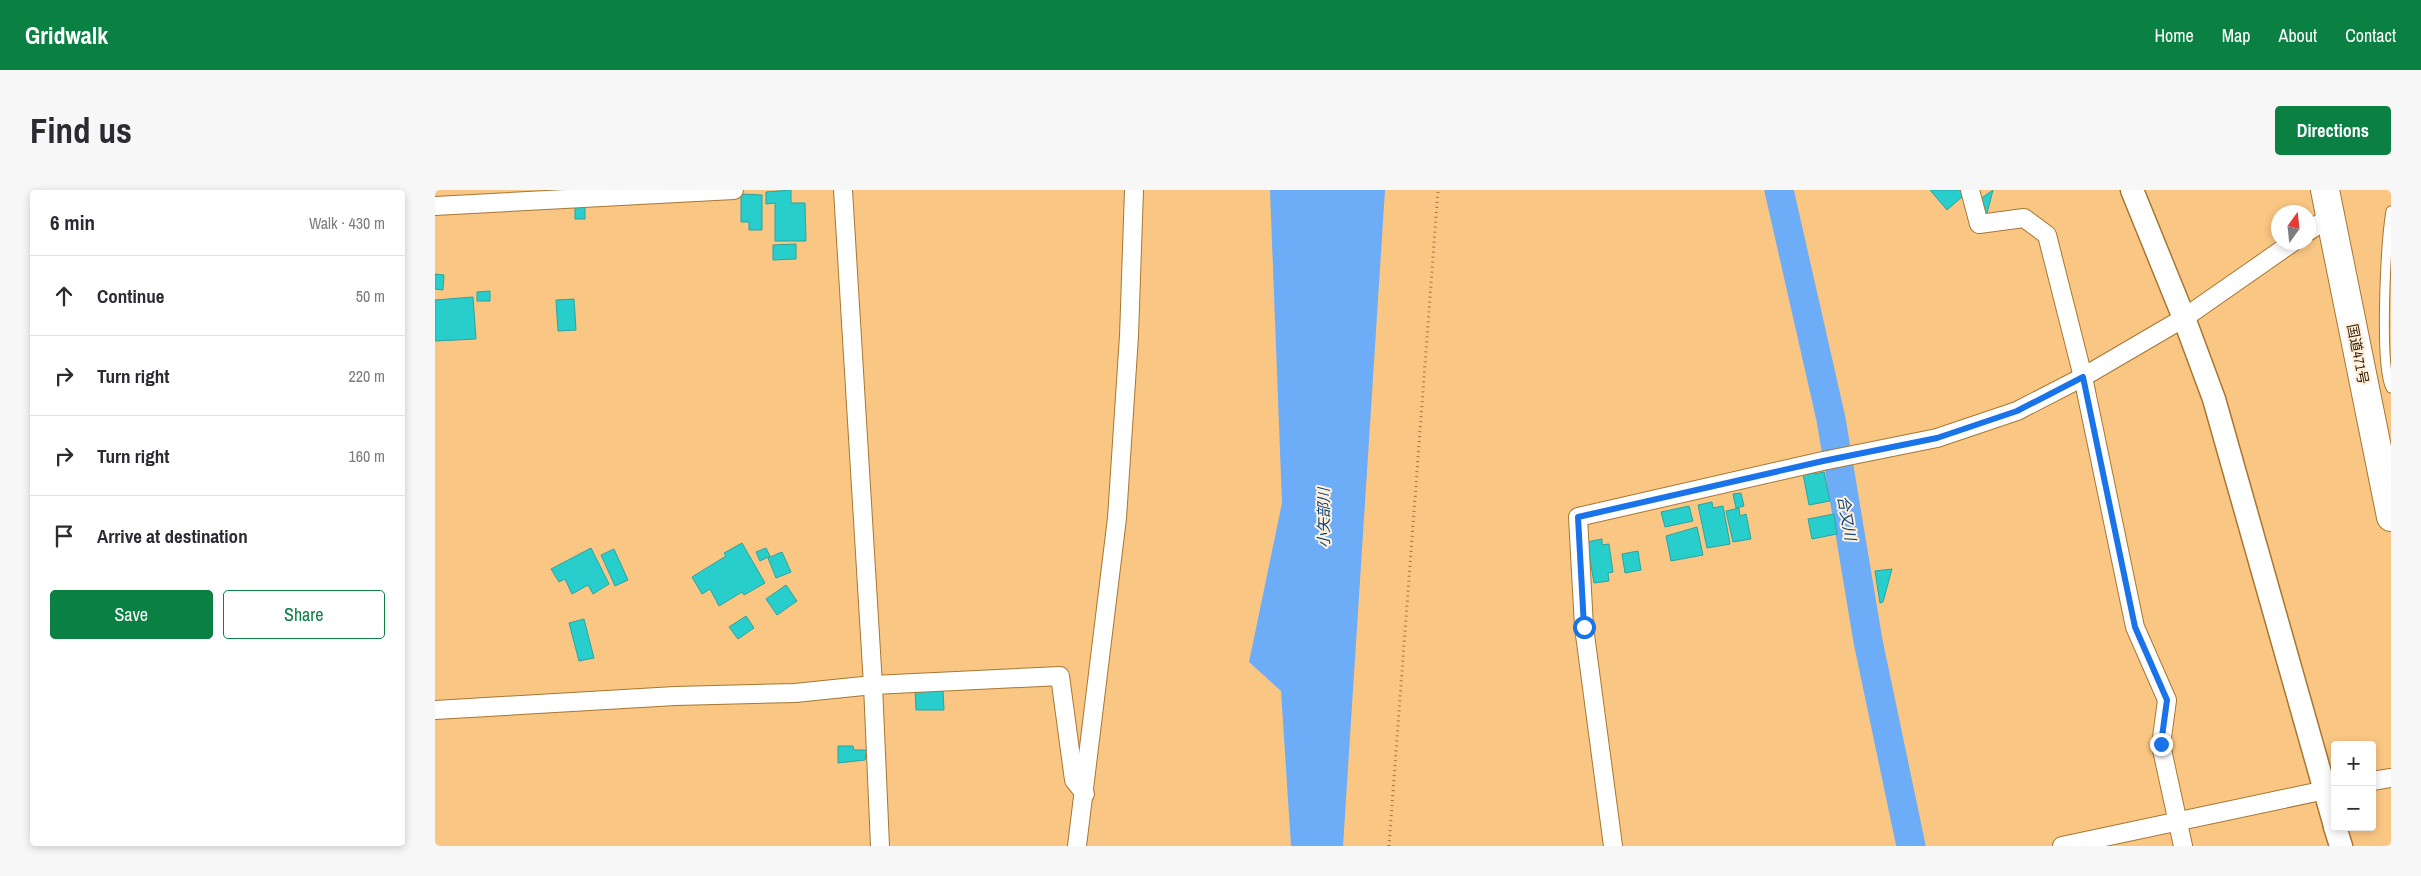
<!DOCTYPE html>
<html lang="en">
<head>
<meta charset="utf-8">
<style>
  :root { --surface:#fff; --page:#f7f7f7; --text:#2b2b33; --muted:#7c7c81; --line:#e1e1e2; --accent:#0b8043 }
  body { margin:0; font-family:"Archivo Narrow","Noto Sans JP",sans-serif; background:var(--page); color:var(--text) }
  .controls { position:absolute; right:15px; bottom:15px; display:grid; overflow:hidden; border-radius:5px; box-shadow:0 2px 8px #0003 }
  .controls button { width:45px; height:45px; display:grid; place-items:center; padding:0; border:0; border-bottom:1px solid var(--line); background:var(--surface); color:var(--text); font:25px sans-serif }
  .compass { position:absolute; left:1836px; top:15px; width:45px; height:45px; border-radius:50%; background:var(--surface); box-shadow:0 2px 8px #0003; rotate:15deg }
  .stop { position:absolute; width:15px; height:15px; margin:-11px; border:4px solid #1a73e8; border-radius:50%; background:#fff }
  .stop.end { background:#1a73e8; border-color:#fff; box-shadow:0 1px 5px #0008 }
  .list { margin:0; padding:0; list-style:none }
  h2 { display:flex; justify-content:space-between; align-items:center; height:65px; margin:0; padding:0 20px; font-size:21px }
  h2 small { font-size:16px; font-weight:400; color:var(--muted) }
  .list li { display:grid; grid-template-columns:32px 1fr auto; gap:15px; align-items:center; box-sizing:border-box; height:80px; padding:0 20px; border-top:1px solid var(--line) }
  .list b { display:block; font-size:19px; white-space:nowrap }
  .list em { font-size:16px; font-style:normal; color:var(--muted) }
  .actions { display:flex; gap:10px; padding:15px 20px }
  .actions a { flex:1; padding:11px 0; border:1px solid var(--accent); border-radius:5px; text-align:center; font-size:18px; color:var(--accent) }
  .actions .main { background:var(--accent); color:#fff }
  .icon { flex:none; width:28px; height:28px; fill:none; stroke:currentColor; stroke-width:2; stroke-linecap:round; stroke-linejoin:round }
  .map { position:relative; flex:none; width:1956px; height:656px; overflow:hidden; border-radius:5px }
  header { display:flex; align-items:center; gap:30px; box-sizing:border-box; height:70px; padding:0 25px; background:var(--accent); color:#fff }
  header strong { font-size:24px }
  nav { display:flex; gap:28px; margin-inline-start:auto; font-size:18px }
  .intro { display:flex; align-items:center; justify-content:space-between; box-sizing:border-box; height:120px; padding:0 30px }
  h1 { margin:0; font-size:35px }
  .button { padding:12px 22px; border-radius:5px; background:var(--accent); color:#fff; font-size:18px; font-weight:700 }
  main { display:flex; gap:30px; padding:0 30px }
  aside { flex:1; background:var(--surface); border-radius:5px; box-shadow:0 2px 8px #0003 }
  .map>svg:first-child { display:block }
</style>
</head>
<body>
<header>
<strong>Gridwalk</strong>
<nav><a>Home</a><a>Map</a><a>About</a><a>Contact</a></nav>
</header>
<div class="intro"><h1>Find us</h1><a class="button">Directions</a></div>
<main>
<aside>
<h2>6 min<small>Walk · 430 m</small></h2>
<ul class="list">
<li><svg class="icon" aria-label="ahead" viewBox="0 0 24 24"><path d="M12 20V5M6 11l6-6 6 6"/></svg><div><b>Continue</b></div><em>50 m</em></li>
<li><svg class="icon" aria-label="right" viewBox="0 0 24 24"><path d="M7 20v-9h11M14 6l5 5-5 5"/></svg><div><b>Turn right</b></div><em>220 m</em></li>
<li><svg class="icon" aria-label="right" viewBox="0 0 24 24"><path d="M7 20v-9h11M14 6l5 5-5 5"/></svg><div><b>Turn right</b></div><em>160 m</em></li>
<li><svg class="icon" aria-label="arrive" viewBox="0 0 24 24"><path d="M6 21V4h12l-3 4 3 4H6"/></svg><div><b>Arrive at destination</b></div></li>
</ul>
<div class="actions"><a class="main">Save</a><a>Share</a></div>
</aside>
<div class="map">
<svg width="1956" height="656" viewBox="0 0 1956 656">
  <rect width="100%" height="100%" fill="#fac683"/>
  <!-- water -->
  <polygon fill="#6dacf6" points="835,0 950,0 908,656 856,656 846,501 814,472 847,313"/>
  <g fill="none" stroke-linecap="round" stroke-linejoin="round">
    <!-- river -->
    <polyline stroke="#6dacf6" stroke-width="29" points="1344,0 1396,229 1433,451 1476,656"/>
  </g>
  <!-- building -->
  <g fill="#28cecb" stroke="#29a4a2">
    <polygon points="356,0 356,13 370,13 371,51 340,51 340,13 331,14 331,2"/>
    <polygon points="1495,0 1535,0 1512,20"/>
    <polygon points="1558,0 1551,27 1541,12"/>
    <polygon points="306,4 327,5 327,40 314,40 314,32 306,32"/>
    <rect x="140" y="13" width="10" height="16"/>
    <polygon points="361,54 361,69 338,70 338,55"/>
    <polygon points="0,84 9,85 8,100 0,99"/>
    <polygon points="55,101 55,111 42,111 42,102"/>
    <polygon points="38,107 41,149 0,151 0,110"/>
    <polygon points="139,109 141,140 123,141 121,110"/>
    <polygon points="1379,281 1380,284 1389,282 1395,311 1374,315 1368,284"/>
    <polygon points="1306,303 1309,316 1301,318 1298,304"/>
    <polygon points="1277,312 1278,318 1288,316 1295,354 1272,358 1263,315"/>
    <polygon points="1254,316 1258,331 1230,337 1226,322"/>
    <polygon points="1304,318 1305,326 1311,324 1316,349 1298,352 1291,321"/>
    <polygon points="1399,324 1402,344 1377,349 1373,329"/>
    <polygon points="1262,337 1268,365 1236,371 1231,346"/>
    <polygon points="1167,349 1167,355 1174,354 1178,382 1173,383 1174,391 1159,393 1152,352"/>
    <polygon points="307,353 330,393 309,405 307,402 284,416 275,399 267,404 257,387 291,366 289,363"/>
    <polygon points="156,358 174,394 158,404 153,395 137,404 130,389 124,392 116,379"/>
    <polygon points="331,358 335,366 325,371 321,362"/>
    <polygon points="179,359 193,390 180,396 166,365"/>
    <polygon points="1203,361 1206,380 1190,383 1187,364"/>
    <polygon points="347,362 356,382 341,388 333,368"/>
    <polygon points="1457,379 1448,412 1445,413 1440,381"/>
    <polygon points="351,395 362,411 342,425 331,409"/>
    <polygon points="311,426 319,438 303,449 294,437"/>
    <polygon points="149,429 159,468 144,471 134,433"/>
    <polygon points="480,500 508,500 509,520 481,520"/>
    <polygon points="403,556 418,556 419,560 432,560 430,570 403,573"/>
  </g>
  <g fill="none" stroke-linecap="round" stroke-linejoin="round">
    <!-- service casing -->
    <g stroke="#a67733" stroke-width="11">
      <path id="service" d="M1956 21C1951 50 1944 175 1956 198"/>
    </g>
    <!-- minor casing -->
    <g stroke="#a67733" stroke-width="20">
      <g id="minor">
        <polyline points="408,0 438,495 445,656"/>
        <polyline points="1535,0 1544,34 1589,28 1612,45 1648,187 1700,437 1732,510 1726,555 1748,656"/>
        <polyline points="0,16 299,0"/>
        <polyline points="1874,41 1895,26"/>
        <polyline points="0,520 240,506 360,503 438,495 625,486 639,590 650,604"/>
        <polyline points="1937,591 1956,588"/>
        <polyline points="642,656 682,328 694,146 699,0"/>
        <polyline points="1178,656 1149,437 1143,327 1388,271 1502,248 1582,221 1648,187 1749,128 1858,52"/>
        <polyline points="1627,656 1900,598"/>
      </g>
    </g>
    <!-- tertiary casing -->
    <g stroke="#a67733" stroke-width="25">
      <g id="tertiary">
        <polyline points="1697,0 1749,128 1779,209 1900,636"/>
        <polyline points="1900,637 1906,656"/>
      </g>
    </g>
    <!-- trunk casing -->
    <g stroke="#a67733" stroke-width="30">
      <polyline id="trunk" points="1890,0 1956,327"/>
    </g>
    <!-- path -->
    <polyline stroke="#9a7646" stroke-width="3" stroke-dasharray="1 4" stroke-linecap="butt" points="954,656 1003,0"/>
    <!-- service -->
    <use href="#service" stroke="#fff" stroke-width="9"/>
    <!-- minor -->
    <use href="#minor" stroke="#fff" stroke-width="18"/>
    <!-- tertiary -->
    <use href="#tertiary" stroke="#fff" stroke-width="22"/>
    <!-- trunk -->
    <use href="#trunk" stroke="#fff" stroke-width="28"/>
  </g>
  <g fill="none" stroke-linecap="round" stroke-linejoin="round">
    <!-- route -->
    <polyline stroke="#1a73e8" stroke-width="6" points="1149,437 1143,327 1388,271 1502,248 1582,221 1648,187 1700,437 1732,510 1726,554"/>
  </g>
  <g text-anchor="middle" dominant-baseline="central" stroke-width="4" stroke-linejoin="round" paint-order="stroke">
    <!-- street labels -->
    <g font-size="14" fill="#2f1c01" stroke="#ffefdb">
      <text transform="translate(1923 164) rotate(79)">国道471号</text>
    </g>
    <!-- water labels -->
    <g font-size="15" font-style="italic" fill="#09447e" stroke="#ffefdb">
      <text transform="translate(888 328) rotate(-90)">小矢部川</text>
      <text transform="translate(1412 328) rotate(80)">合又川</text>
    </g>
  </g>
</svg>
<div class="controls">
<button>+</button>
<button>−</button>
</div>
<svg class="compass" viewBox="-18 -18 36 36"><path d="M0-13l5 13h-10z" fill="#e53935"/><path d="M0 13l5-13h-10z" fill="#7c7c81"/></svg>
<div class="stop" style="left:1149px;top:437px"></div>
<div class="stop end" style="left:1726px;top:554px"></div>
</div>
</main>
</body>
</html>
